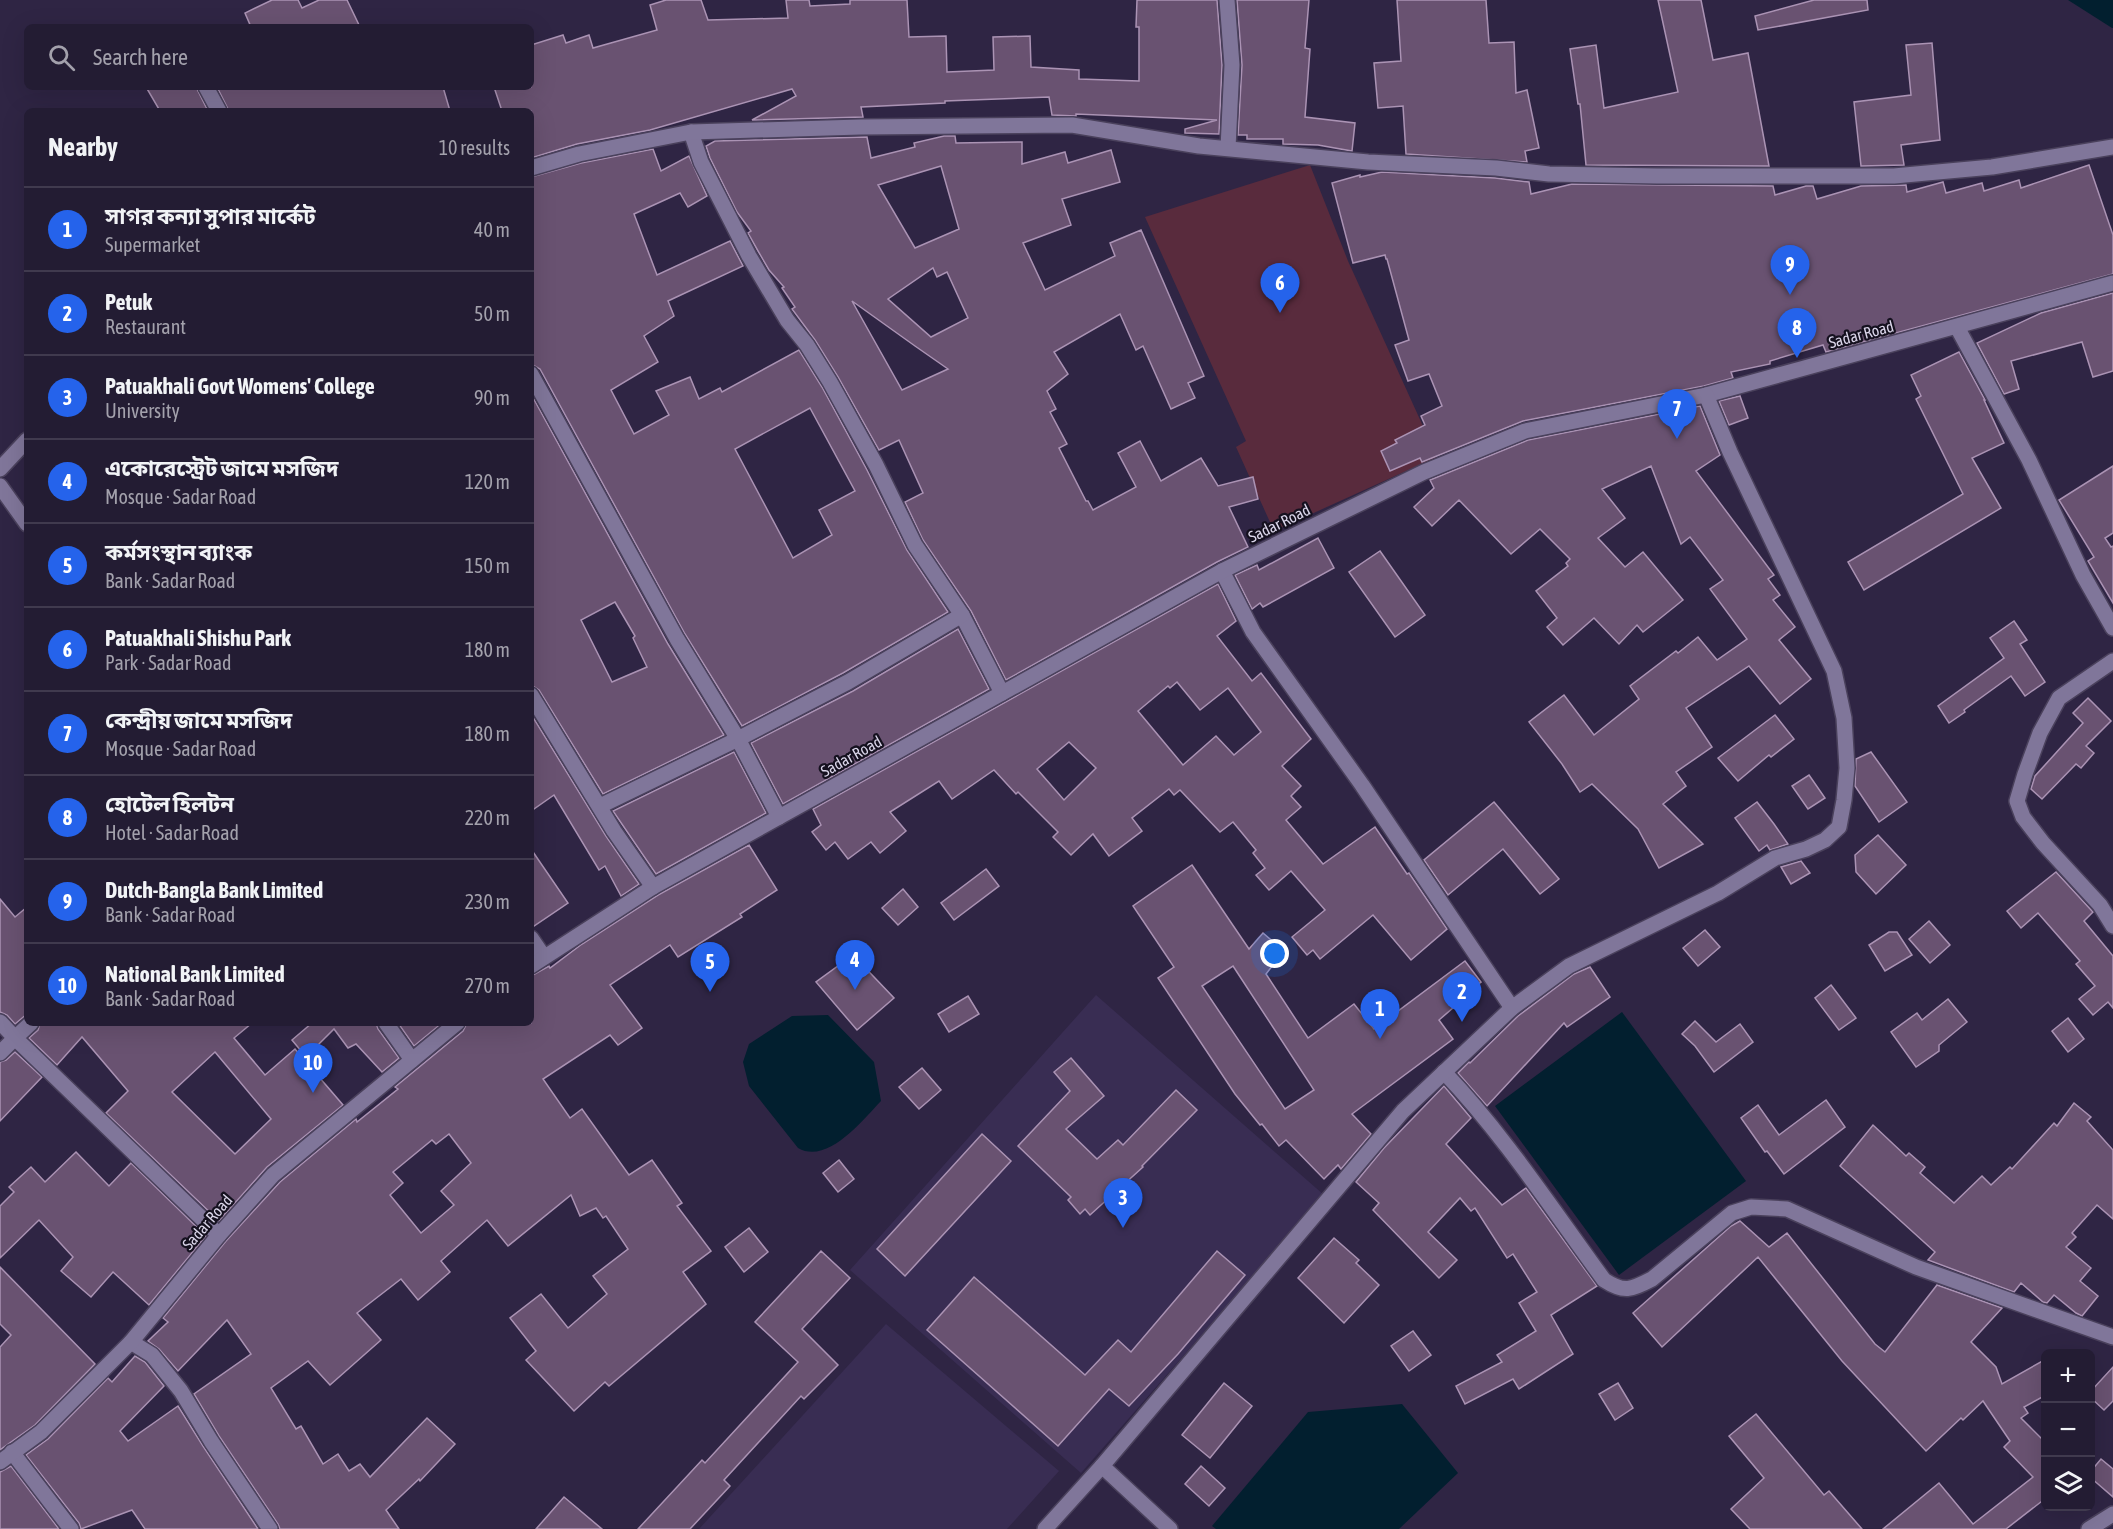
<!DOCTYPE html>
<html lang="en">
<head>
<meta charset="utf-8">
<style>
  :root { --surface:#231c33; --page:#2f293f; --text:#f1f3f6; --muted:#a3a1ac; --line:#403a4e; --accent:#2563eb }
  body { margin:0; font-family:"Asap Condensed","Noto Sans Bengali",sans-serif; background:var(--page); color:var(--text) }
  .controls { position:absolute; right:18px; bottom:18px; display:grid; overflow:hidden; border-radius:9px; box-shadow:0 6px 24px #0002 }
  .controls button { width:54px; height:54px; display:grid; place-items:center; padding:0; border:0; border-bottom:2px solid var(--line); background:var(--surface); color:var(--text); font:30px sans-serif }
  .you { position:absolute; left:1275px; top:954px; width:21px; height:21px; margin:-15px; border:4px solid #fff; border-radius:50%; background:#1a73e8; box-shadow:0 0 0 9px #1a73e833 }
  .badge { display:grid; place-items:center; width:39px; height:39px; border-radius:50%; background:var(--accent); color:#fff; font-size:20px; font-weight:700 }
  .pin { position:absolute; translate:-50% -50px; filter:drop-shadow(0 2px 3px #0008) }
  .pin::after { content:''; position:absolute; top:32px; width:21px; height:18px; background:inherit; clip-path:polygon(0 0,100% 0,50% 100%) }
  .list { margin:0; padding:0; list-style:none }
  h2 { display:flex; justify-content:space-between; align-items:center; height:78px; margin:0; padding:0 24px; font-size:26px }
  h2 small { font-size:20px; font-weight:400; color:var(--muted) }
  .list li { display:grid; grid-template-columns:39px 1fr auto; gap:18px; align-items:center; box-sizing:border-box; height:84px; padding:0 24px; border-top:2px solid var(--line) }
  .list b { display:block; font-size:22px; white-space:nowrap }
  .list p { margin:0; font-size:20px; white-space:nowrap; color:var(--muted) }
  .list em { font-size:20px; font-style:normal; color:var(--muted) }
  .icon { flex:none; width:33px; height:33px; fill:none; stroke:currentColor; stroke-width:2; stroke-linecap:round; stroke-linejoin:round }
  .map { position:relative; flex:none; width:2113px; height:1529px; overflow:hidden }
  .search { position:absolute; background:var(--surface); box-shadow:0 6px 24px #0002; left:24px; top:24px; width:510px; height:66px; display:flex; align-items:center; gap:15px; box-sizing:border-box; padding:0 21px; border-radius:9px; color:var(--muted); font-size:22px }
  .panel { position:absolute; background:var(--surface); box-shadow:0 6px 24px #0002; left:24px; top:108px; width:510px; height:918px; border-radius:9px }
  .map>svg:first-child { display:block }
</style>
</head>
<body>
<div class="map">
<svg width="2113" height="1529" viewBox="0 0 2113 1529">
  <rect width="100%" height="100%" fill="#2f2544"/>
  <!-- built -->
  <g fill="#392d53" fill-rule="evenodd">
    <path d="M1096 995 1324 1195 1081 1473 850 1270ZM1070 1058H1071L1087 1110 1054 1073ZM1176 1090 1196 1110 1137 1131V1130ZM982 1134 1011 1161 905 1275 877 1248ZM1118 1140 1143 1167 1090 1215 1085 1209 1080 1214 1068 1200 1078 1190 1071 1183ZM1217 1251 1245 1275 1178 1353ZM974 1277H975L1105 1393 927 1330ZM1173 1358 1129 1406 1104 1384Z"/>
    <polygon points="886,1324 1059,1471 1007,1529 699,1529"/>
  </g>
  <!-- green -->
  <polygon fill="#592b3d" points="1310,165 1348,261 1437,457 1274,531 1236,447 1246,441 1145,217"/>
  <!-- water -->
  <g fill="#021f2f">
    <polygon points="2068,0 2113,0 2113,28 2112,28"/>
    <polygon points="1622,1012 1746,1181 1619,1275 1495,1106"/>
    <path d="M828 1015 874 1062 881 1101C862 1121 827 1165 798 1148L749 1086 743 1062 749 1044 792 1016Z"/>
    <polygon points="1402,1404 1458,1473 1399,1529 1216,1529 1212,1526 1308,1412"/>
  </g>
  <!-- building -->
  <g fill="#695271" stroke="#ab93b4" stroke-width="1.5" fill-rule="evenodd">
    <polygon points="272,0 298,0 302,8 319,0 347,0 360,27 251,27 245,13"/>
    <polygon points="666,0 701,0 708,20 788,18 786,0 809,0 810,6 850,4 850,0 907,0 909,37 946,36 947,72 994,70 993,37 1030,36 1031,67 1079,70 1079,79 1139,81 1139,27 1136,27 1137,0 1217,0 1222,65 1219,134 1185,133 1185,129 1217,120 1076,114 1076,116 1052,115 1049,97 945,101 945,103 861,107 863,117 752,120 796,96 792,89 650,130 577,144 531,158 531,111 502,111 494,87 531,87 531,45 563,35 566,43 589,35 593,48 657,30 650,5"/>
    <polygon points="1237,0 1309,0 1305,48 1310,49 1305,117 1355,123 1352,151 1318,145 1283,144 1283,139 1247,139 1247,135 1238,135 1242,65"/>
    <polygon points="1397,0 1486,0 1489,43 1514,42 1516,93 1527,90 1539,148 1525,151 1527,162 1406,154 1403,106 1378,108 1374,63 1401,61"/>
    <polygon points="1658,0 1701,0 1713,60 1748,53 1769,166 1586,165 1580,104 1578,104 1570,49 1596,45 1604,108 1678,92"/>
    <polygon points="1814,0 1867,0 1868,10 1758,30 1755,16"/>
    <polygon points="1932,43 1940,140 1901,145 1904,165 1861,166 1854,102 1911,95 1906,45"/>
    <polygon points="146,87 196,87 208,111 160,111"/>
    <polygon points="217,87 443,87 450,111 229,111"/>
    <path d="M944 136H955L956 143 1022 142V164L1065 152 1068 163 1111 150 1120 182 1062 199 1071 225 1023 243 1045 290 1115 256 1110 243 1141 230 1204 376 1188 383 1195 398 1171 409 1143 346 1136 350 1120 314 1054 352 1068 374 1047 391 1056 409 1050 412 1067 444 1059 448 1086 501H1088L1093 510 1136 487 1118 453 1140 441 1161 481 1201 458 1218 486 1253 477 1258 499 1229 507 1248 547 1217 562 1006 680 971 611 923 540 905 502 923 493 899 440 879 450 838 377 815 340 792 309 795 307 782 288 784 287 769 270 758 251 748 233 751 231 737 212 710 158 706 146 715 141 867 137 871 158 915 147 914 143ZM941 166 959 229 915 248 878 185ZM933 268 937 277 947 272 968 318 931 337 888 299ZM852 301 915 346 948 369 902 390Z"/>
    <path d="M653 149 661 171 689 156 707 196 688 207 680 193 634 214 657 275 730 241 743 266 668 301 674 316 644 336 658 362 611 390 634 434 669 415 656 391 690 377 699 399 720 388 722 392 799 350 822 387 867 470 907 550 948 612 843 673 742 726 685 634 540 369 531 364V177L581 163ZM810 408 855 491 819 510 832 535 793 558 735 449Z"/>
    <polygon points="2089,165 2113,235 2113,274 1826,352 1823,345 1770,361 1770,364 1731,372 1733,378 1704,386 1523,421 1422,462 1420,458 1390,471 1381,451 1397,443 1395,440 1425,425 1421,416 1442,406 1429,374 1408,381 1395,345 1409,340 1387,259 1386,259 1385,255 1353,263 1332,183 1360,175 1360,177 1382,172 1495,178 1529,182 1531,194 1572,184 1773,186 1775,195 1806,186 1813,186 1817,199 1861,186 1906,185 1907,192 1943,182 1946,193 1982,183 1984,191 2019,180 2021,188"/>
    <polygon points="2113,293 2113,371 2093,377 2082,342 2011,361 2019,389 2004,394 1977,343 2041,313"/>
    <polygon points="1959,352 1985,400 1984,400 2004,443 1972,458 2001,508 1864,590 1848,562 1963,494 1916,399 1921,396 1911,375"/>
    <path d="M531 394 668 644 724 735 603 794 539 690 531 685ZM615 602 635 636 633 638 647 667 612 682 581 620Z"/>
    <polygon points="1740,396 1748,418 1729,425 1719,401"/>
    <polygon points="1700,406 1720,455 1696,471 1774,575 1768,579 1780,595 1773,600 1795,627 1779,640 1811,679 1780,704 1749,666 1686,708 1712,747 1676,772 1686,786 1663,804 1703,844 1659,868 1638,829 1592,784 1580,792 1562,764 1529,722 1564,695 1594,735 1639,699 1630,686 1676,651 1678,653 1698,637 1717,660 1747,639 1710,589 1723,580 1690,537 1681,544 1651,466 1602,489 1625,518 1598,538 1625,567 1643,552 1683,600 1643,632 1637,625 1619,644 1594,618 1563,645 1547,627 1557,618 1536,591 1568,566 1566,563 1570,559 1540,529 1511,554 1459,500 1432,526 1414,507 1434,488 1430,480 1528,440"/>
    <polygon points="2113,466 2113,533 2105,538 2111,547 2113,546 2113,603 2088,561 2094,557 2059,500"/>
    <polygon points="1318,538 1334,568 1263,607 1260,603 1252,609 1235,575 1257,565 1259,570"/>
    <polygon points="1380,551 1425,615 1395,637 1349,572"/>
    <path d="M1218 584 1236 621 1217 636 1252 681 1261 673 1311 739 1282 766 1301 786 1291 796 1301 807 1286 820 1323 864 1375 827 1407 874 1409 873 1447 929 1411 960 1373 915 1320 959 1313 950 1307 955 1292 937 1325 910 1291 871 1269 890 1256 875 1265 868 1253 853 1256 850 1233 822 1220 832 1180 790 1174 795 1169 789 1132 818 1142 831 1109 856 1093 834 1071 855 1053 837 1058 832 1018 792 1016 794 994 770 952 799 939 781 890 812 906 831 880 853 871 842 848 859 835 842 826 850 812 832 821 825 813 809ZM1177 682 1200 710 1228 688 1261 732 1234 755 1216 736 1183 765 1138 711 1168 686 1170 688ZM1069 742 1096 768 1064 800 1037 769Z"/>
    <polygon points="2014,621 2027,640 2020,644 2045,682 2025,696 2011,676 1964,710 1965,712 1949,723 1938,706 2004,658 1990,638"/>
    <polygon points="958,629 989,689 783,804 751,743 853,691"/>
    <polygon points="2088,698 2111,721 2086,746 2094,753 2081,768 2076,764 2042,799 2031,789 2035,776 2083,723 2073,713"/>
    <polygon points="531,714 606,836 639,884 621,896 605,866 599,870 554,795 531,811"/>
    <polygon points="1775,715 1794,739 1771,757 1769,755 1738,781 1718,758"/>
    <polygon points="734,752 766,813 656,874 613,811"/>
    <polygon points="1871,752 1907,802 1879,822 1855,786 1856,759"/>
    <polygon points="1809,775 1825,798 1808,809 1792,786"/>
    <polygon points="1494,802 1559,879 1540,894 1503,849 1448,895 1424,860"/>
    <polygon points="1757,802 1774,824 1788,844 1770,850 1767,845 1759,851 1735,818"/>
    <polygon points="1878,835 1906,865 1876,894 1856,872 1855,855"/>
    <path d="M749 845 777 890 740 914 742 917 678 957 670 945 610 985 642 1028 618 1045 610 1035 543 1079 570 1118 582 1109 629 1175 652 1160 682 1203 677 1206 711 1251 683 1272 706 1304 609 1386 605 1382 574 1411 526 1360 536 1351 510 1318 541 1294 568 1328 607 1294 593 1276 628 1249 606 1216 603 1218 596 1208 580 1216 571 1195 508 1246 487 1220 441 1261 450 1272 418 1300 401 1279 357 1313 381 1340 330 1385 308 1361 271 1388 296 1429 301 1426 323 1464 338 1454 349 1471 360 1464 370 1477 427 1418 455 1444 420 1481 419 1479 386 1510 399 1529H280L278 1524 219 1436 194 1394 251 1354 227 1320 178 1371 159 1349 148 1341 168 1322 163 1318 226 1241 280 1182 356 1119 357 1122 398 1089 395 1087 463 1031 467 1023H531V976L549 966 550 968 582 944 658 895ZM449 1134 471 1163 441 1191 454 1205 421 1233 390 1195 403 1183 393 1172 432 1140 436 1144Z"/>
    <polygon points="531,849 568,903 531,928"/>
    <polygon points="1801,861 1810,873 1791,884 1781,867"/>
    <path d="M1192 865 1249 949 1263 933 1284 951 1266 974 1308 1038 1354 1004 1374 1029 1465 961 1481 982 1459 999 1461 1001 1439 1020 1453 1039 1352 1114 1371 1134 1341 1169 1338 1165 1324 1179 1286 1140 1279 1146 1262 1124 1260 1125 1235 1094 1158 978 1174 967 1133 906ZM1233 966 1314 1090 1285 1109 1202 986Z"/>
    <polygon points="986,869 999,886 954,920 941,903"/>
    <polygon points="2056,872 2092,911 2093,912 2084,921 2113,956 2113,1008 2108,1002 2093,1015 2079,999 2095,986 2076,964 2080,961 2038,913 2021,928 2007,911"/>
    <polygon points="903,889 918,907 898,925 882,908"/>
    <polygon points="0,899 15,917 27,907 27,1014 15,1024 7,1015 0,1012"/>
    <polygon points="1929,921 1950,945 1930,963 1909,939"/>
    <polygon points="1705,930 1720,947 1698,966 1683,948"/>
    <polygon points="1889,932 1897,932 1912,955 1885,971 1869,945"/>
    <polygon points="853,955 894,998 857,1030 816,982"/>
    <polygon points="1590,967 1610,997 1567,1027 1564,1023 1487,1106 1458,1073 1469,1062 1470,1063 1518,1016 1574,974"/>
    <polygon points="1831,985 1856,1018 1839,1030 1815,998"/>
    <polygon points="968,996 979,1014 949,1032 938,1014"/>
    <polygon points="1948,999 1967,1022 1939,1045 1939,1051 1916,1067 1891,1032 1917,1013 1922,1020"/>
    <polygon points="2068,1018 2084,1039 2068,1052 2052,1031"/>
    <polygon points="1695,1021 1716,1042 1740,1024 1753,1042 1714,1072 1695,1046 1682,1034"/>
    <path d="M40 1023H252L234 1038 265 1075 295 1049 343 1105 267 1167 219 1221 106 1113 128 1091 82 1037 57 1065 29 1038 38 1030ZM215 1052 271 1119 235 1154 172 1092Z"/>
    <polygon points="312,1023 376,1023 378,1029 399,1058 382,1072 356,1044 348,1048 334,1029 306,1057 292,1040"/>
    <polygon points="398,1023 442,1023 414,1046"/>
    <polygon points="15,1052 42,1077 0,1121 0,1062 6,1060"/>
    <polygon points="1071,1058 1104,1096 1066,1129 1097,1159 1118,1140 1123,1145 1176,1090 1197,1110 1142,1166 1143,1167 1090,1215 1085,1209 1080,1214 1068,1200 1071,1197 1018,1146 1070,1091 1054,1072"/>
    <polygon points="922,1068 941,1090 919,1109 899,1087"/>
    <polygon points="1444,1086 1471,1118 1446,1144 1502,1205 1526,1188 1597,1286 1551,1315 1573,1354 1519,1389 1513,1379 1465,1404 1456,1386 1502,1362 1497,1355 1536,1331 1519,1303 1537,1292 1513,1254 1507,1258 1475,1208 1471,1211 1460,1198 1428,1232 1457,1260 1439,1278 1373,1210 1379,1203 1356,1182 1384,1148"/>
    <polygon points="1826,1100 1845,1127 1784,1174 1767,1151 1765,1152 1741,1118 1758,1105 1779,1135"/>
    <polygon points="2074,1103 2091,1117 2087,1121 2113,1150 2113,1219 2097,1205 2072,1233 2076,1237 2066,1247 2091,1268 2080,1281 2098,1296 2082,1316 2076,1313 2054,1295 2047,1303 2043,1302 2021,1283 2014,1292 1928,1260 1935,1252 1840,1166 1873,1125 1906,1156 1909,1153 1925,1167 1920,1173 1954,1203 1982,1176 1991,1185 2010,1167 2012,1169 2054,1123 2057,1126"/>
    <polygon points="982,1134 1011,1161 905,1276 877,1249"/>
    <polygon points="76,1152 109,1186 131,1163 206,1236 149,1305 113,1272 91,1297 61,1271 73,1257 39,1220 0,1258 0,1206 14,1192 9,1187 31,1167 45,1182"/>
    <polygon points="839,1160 854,1179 838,1192 823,1173"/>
    <polygon points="1740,1221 1769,1247 1787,1233 1875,1344 1885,1352 1937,1285 2002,1308 1971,1342 1996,1367 2002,1384 2046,1359 2046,1395 2024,1407 2028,1413 2021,1418 2046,1443 2046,1498 2006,1529 1883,1529 1939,1483 1973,1524 2033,1477 2004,1447 2010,1441 1983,1401 1963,1420 1961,1418 1926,1451 1842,1361 1758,1257 1662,1347 1633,1313 1731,1226"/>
    <polygon points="749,1228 768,1252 744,1272 725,1247"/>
    <polygon points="1334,1238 1359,1260 1356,1263 1379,1285 1344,1323 1298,1278"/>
    <polygon points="821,1251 850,1278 802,1329 838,1365 804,1399 801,1396 724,1480 730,1486 690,1529 638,1529 702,1460 705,1463 798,1362 755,1322"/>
    <polygon points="1217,1251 1245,1275 1178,1354 1129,1406 1109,1389 1058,1446 927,1330 974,1277 1085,1375 1118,1340 1131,1352"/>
    <polygon points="0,1267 95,1364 35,1425 0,1450 0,1347 11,1335 0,1324"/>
    <polygon points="1413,1331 1431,1355 1409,1371 1391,1346"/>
    <polygon points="135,1356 145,1362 164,1386 120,1431 128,1441 178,1406 203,1446 258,1529 145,1529 132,1510 81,1529 79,1523 26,1455 48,1439 108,1378 112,1382"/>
    <polygon points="2113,1367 2113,1401 2104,1410 2091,1398 2091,1391"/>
    <polygon points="1224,1383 1252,1406 1210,1458 1182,1435"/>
    <polygon points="1618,1383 1633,1408 1615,1420 1599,1394"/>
    <polygon points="1756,1414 1824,1495 1829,1491 1862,1529 1750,1529 1731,1509 1764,1478 1729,1436"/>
    <polygon points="2101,1459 2113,1469 2113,1497 2091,1478 2091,1471"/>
    <polygon points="11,1466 59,1529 0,1529 0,1472"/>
    <polygon points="1201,1466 1225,1488 1209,1506 1185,1484"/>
    <polygon points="564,1497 602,1529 536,1529"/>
  </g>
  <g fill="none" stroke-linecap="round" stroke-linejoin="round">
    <!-- street casing -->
    <g stroke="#4a415c" stroke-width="18">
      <g id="street">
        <polyline points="1227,0 1232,65 1228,148"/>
        <polyline points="206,87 219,111"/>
        <polyline points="691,132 701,162 749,256 787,320 807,345 830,382 876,465 915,545 962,615 1002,693"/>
        <polyline points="531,168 579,154 691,132 860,127 1072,125 1199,146 1368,162 1496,168 1549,174 1657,176 1894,176 1992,167 2113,147"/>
        <polyline points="1957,327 2029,460 2083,575 2113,628"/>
        <polyline points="531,374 677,639 738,739 779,817"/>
        <polyline points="0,469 27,440"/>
        <polyline points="0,486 27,524"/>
        <polyline points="1222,571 1253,632 1362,785 1512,1008"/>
        <polyline points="2113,661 2059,698 2040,733 2025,774 2017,801 2023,817 2043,843 2100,905 2113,926"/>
        <polyline points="531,695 614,831 653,887"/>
        <polyline points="600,806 738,739 848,682 962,615"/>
        <polyline points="531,938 544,957"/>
        <polyline points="0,1022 15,1038 0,1053"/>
        <polyline points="31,1023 15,1038 219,1235"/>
        <polyline points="386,1023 412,1060"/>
        <path d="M1444 1072C1504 1135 1552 1209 1604 1280 1624 1293 1631 1290 1652 1279L1732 1213 1751 1207 1787 1209 1916 1267 2113 1337"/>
        <polyline points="131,1342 152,1355 181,1391 211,1441 270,1529"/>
        <polyline points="12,1452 71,1529"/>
        <polyline points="2089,1529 2113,1514"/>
      </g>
    </g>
    <!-- secondary casing -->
    <g stroke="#4a415c" stroke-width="18">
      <g id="secondary">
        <polyline points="531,966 653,887 1222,571 1424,472 1525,431 1706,395 2113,283"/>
        <polyline points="0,1462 41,1432 131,1342 219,1235 273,1175 457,1023"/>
        <polyline points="1102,1466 1170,1529"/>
        <polyline points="1045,1529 1102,1466 1403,1111 1512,1008 1569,966 1718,893 1775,858 1806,849 1825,840 1839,827 1844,800 1847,768 1844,718 1834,671 1730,452 1706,395"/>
      </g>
    </g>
    <!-- street -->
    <use href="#street" stroke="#80769a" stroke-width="15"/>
    <!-- secondary -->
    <use href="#secondary" stroke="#80769a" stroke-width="15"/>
  </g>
  <g text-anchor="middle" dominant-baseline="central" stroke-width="4.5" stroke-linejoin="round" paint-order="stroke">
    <!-- street labels -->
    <g font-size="16" fill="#dbd6ea" stroke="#15111f">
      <text transform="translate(1861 334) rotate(-15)">Sadar Road</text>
      <text transform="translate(1279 523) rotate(-26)">Sadar Road</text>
      <text transform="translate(851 756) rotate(-29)">Sadar Road</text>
      <text transform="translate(207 1222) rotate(-49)">Sadar Road</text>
    </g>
  </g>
</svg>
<div class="controls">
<button>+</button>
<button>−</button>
<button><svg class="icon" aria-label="layers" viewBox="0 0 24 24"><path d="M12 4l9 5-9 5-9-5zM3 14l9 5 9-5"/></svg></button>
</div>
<div class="you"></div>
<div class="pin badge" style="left:1380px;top:1039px">1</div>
<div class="pin badge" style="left:1462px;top:1022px">2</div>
<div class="pin badge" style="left:1123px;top:1228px">3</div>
<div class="pin badge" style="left:855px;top:990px">4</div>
<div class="pin badge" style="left:710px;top:992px">5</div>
<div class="pin badge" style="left:1280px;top:313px">6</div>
<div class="pin badge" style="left:1677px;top:439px">7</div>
<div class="pin badge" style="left:1797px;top:358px">8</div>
<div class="pin badge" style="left:1790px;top:295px">9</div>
<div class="pin badge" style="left:313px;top:1093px">10</div>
<div class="search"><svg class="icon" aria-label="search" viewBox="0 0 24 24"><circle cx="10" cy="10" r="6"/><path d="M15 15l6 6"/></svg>Search here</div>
<section class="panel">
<h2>Nearby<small>10 results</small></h2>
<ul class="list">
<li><span class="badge">1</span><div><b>সাগর কন্যা সুপার মার্কেট</b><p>Supermarket</p></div><em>40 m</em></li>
<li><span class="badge">2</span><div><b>Petuk</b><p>Restaurant</p></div><em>50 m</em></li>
<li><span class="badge">3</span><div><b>Patuakhali Govt Womens' College</b><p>University</p></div><em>90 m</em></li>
<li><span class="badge">4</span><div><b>একোরেস্ট্রেট জামে মসজিদ</b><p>Mosque · Sadar Road</p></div><em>120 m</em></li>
<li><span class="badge">5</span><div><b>কর্মসংস্থান ব্যাংক</b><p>Bank · Sadar Road</p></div><em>150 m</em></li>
<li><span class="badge">6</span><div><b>Patuakhali Shishu Park</b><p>Park · Sadar Road</p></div><em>180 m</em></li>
<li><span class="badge">7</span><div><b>কেন্দ্রীয় জামে মসজিদ</b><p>Mosque · Sadar Road</p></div><em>180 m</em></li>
<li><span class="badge">8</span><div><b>হোটেল হিলটন</b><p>Hotel · Sadar Road</p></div><em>220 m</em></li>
<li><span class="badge">9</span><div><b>Dutch-Bangla Bank Limited</b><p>Bank · Sadar Road</p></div><em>230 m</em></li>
<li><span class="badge">10</span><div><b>National Bank Limited</b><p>Bank · Sadar Road</p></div><em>270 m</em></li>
</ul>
</section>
</div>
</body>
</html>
